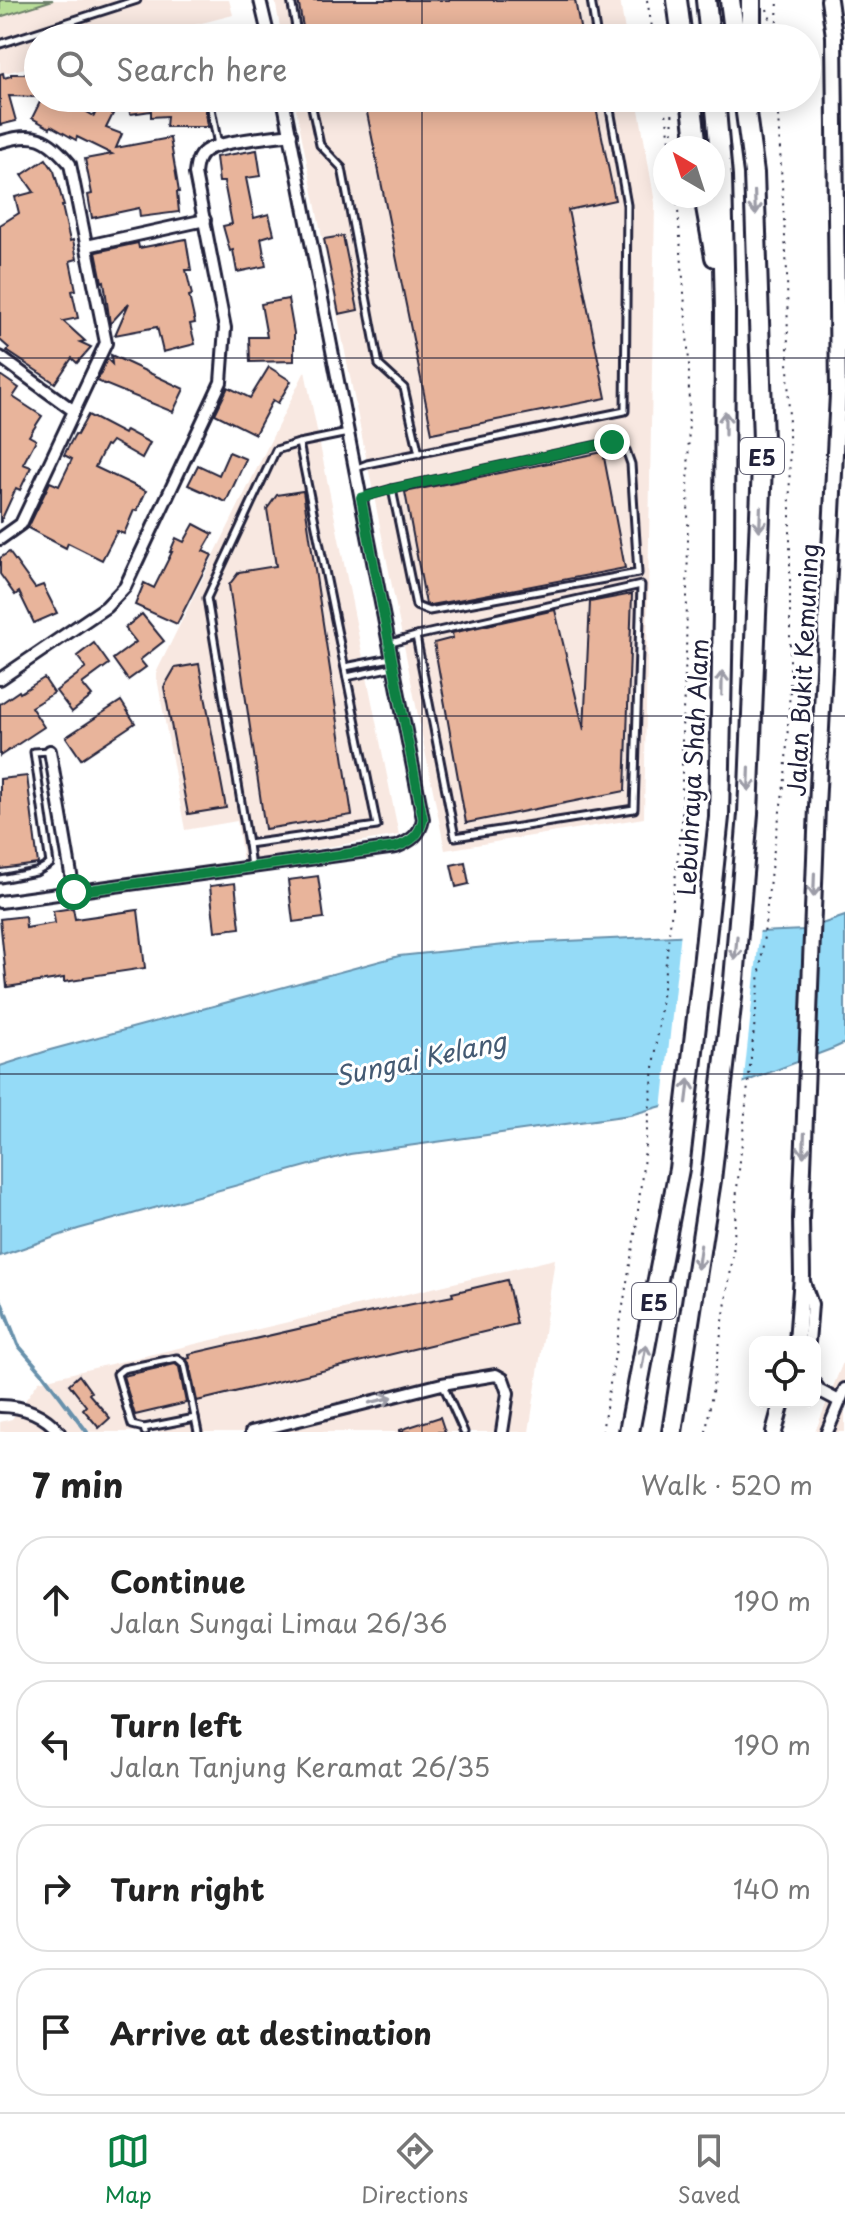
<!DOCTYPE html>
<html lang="en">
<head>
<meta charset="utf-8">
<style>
  :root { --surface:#fff; --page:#f2f2f2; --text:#222; --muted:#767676; --line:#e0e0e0; --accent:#0b8043 }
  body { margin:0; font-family:"Playpen Sans",sans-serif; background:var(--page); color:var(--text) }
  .controls { position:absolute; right:24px; bottom:24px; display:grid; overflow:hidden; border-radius:16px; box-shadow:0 4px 20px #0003 }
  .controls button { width:72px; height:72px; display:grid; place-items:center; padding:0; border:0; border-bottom:2px solid var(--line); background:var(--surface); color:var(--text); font:40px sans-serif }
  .compass { position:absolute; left:653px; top:136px; width:72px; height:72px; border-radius:50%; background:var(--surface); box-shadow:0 4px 20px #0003; rotate:321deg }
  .stop { position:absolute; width:24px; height:24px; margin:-18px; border:6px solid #0b8043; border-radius:50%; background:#fff }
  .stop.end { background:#0b8043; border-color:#fff; box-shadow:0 2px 8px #0008 }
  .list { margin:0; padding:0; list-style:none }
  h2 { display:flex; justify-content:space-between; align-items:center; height:104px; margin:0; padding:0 32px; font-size:34px }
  h2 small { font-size:26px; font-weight:400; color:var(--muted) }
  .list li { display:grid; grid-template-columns:52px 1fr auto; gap:24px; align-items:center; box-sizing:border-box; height:128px; margin:0 16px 16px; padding:0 16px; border:2px solid var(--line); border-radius:32px }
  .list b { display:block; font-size:30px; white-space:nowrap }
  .list p { margin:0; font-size:26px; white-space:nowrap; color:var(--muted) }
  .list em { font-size:26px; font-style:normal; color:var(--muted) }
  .icon { flex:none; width:44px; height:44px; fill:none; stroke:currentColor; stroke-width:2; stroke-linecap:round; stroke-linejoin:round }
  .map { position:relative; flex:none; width:845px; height:1432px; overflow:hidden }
  .search { position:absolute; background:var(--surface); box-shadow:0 4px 20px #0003; left:24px; right:24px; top:24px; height:88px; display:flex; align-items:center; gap:20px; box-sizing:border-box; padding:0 28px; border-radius:44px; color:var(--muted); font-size:30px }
  .sheet { height:680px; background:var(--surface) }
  nav { display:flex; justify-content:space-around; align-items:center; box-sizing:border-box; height:112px; border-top:2px solid var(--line); background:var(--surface); font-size:22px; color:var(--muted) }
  nav a { display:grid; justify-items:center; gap:4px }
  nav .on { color:var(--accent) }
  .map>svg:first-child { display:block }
</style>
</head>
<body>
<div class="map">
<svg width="845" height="1432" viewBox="0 0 845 1432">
  <rect width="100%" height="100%" fill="#fff"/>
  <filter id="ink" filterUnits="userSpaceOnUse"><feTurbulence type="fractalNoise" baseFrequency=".0125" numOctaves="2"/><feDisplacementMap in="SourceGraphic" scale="16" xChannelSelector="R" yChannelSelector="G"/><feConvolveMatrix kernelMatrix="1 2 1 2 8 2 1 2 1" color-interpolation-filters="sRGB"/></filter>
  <g filter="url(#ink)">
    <!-- built -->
    <g fill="#f8e8e1">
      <polygon points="0,0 229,0 233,15 143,38 38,38 38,65 0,74"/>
      <polygon points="275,0 620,0 626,38 282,38"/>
      <polygon points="294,98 637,98 655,203 644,818 445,850"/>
      <polygon points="305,371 399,835 243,861 237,821 185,830 156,673"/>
      <polygon points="555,1259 529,1432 0,1432 0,1422 12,1419 39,1381"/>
      <polygon points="845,1357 845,1432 815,1432"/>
    </g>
    <!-- green -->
    <polygon fill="#b8dd98" stroke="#6d806a" stroke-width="2" points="0,0 53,0 0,17"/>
    <!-- water -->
    <polygon fill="#95dbf7" stroke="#6791ac" stroke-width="2" points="845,916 845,1043 834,1048 734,1086 630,1115 350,1154 78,1229 0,1256 0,1066 50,1050 399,956 523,943 804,930"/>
    <!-- pier -->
    <polygon fill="#fff" points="760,928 743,1087 662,1110 681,931"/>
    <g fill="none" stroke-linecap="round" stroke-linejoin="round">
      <!-- stream -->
      <polyline stroke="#6791ac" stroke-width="4" points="0,1299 18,1345 44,1375 87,1432"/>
    </g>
    <!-- building -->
    <g fill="#e8b49b" stroke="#22223b" stroke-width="2">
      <polygon points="298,0 575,0 582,38 305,38"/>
      <polygon points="3,73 4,78 11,76 11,74 38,74 38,97 9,96 16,121 0,125 0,74"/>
      <polygon points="42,98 63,98 94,116 98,106 113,114 106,128 122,134 116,148 170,138 179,192 177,192 179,212 140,217 139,208 92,218 88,195 92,194 85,159 112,154 77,137 76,140 51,126 50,128 32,118"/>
      <polygon points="128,98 204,98 208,127 166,127 167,116 151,117 151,111 130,114"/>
      <polygon points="364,98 594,98 615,200 568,210 606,398 432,433"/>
      <polygon points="257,150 261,176 246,178 254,218 269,214 274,234 261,238 266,266 237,272 233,250 230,251 223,226 232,224 224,182 219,182 216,157"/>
      <polygon points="46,159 54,171 64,206 62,206 70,241 73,240 77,259 70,261 76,290 72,291 78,318 63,321 85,341 80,342 91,347 77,363 72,358 55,383 7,351 9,348 0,340 0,225 19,213 15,197 34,192 22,175"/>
      <polygon points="343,236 358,310 339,314 324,239"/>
      <polygon points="186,239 191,270 186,270 192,295 189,296 195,323 190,324 195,344 163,352 157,327 115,335 129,303 110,324 104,281 102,282 96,252 138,243 139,248"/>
      <polygon points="288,299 294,333 294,361 250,362 249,337 267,337 261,304"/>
      <polygon points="111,355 184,389 173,412 97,381 107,359 112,364"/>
      <polygon points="269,367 291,381 278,403 273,400 255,434 215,414 228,387 250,398"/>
      <polygon points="0,375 19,388 13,397 42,416 29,436 36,440 23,464 31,467 20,490 16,488 0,523"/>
      <polygon points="88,415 124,434 126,430 150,443 142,458 112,441 108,446 106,445 95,467 146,491 137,511 134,510 124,534 117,531 102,560 68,543 66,548 28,528 50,482 59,486 72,459 64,455 75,434 77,435"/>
      <polygon points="229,452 246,459 226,502 188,485 198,465 219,475"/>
      <polygon points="603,452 625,568 458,600 430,605 426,604 405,492"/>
      <polygon points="303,491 352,815 265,829 229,585 239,572 276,566 267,509 277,495"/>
      <polygon points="194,524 213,534 203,551 212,555 177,624 135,605 144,583 154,588 172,552 170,552 176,538 184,542"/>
      <polygon points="9,552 35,588 43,585 57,613 34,623 19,592 15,595 0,574 0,558"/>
      <polygon points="632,594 625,791 466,823 434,643 453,638 452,633 555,610 584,730 590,602"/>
      <polygon points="142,614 164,641 140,660 146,667 128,680 113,659 136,642 125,628"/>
      <polygon points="94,643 109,664 82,684 92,696 72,712 56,691 86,668 77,656"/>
      <polygon points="199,664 226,808 188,814 164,687 175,668"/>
      <polygon points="44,678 54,693 31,707 44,727 0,756 0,704 19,691 20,693"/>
      <polygon points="121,701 135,723 81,759 66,737"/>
      <polygon points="27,776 38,864 0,869 0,779"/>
      <polygon points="465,862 469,884 456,887 451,865"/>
      <polygon points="318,876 324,918 293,922 288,880"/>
      <polygon points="235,883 240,928 215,931 210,886"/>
      <polygon points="73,908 75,919 138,910 145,968 84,977 84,979 64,982 64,978 7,987 0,919 25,916 26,928 55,923 53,911"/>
      <polygon points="507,1280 517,1324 197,1401 189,1363 186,1359 190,1358 189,1354 372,1312 453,1296 452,1293"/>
      <polygon points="175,1364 179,1367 186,1403 135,1415 123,1376"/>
      <polygon points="79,1375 91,1392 89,1394 110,1418 99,1428 83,1409 86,1406 69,1384"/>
      <polygon points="440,1417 445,1432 400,1432 400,1430"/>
    </g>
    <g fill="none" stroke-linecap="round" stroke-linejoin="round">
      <!-- lane casing -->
      <g stroke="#22223b" stroke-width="11">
        <g id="lane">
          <polyline points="291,0 298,38"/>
          <polyline points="591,0 597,38"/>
          <polyline points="0,44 137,0"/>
          <polyline points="209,98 218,145"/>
          <polyline points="310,98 320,145 342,168 379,365 404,388 419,454"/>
          <polygon points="612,442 626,450 631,464 638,573 429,611 416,606 392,489"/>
          <polygon points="299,443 377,826 248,844 207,598 276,450"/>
          <polyline points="299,443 348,433"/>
          <polyline points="357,468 367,464 625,411 627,205 608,98"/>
          <polyline points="362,497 392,489"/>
          <polygon points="641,585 634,809 455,837 416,636"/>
          <polyline points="391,643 416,636"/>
          <polyline points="345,667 391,658"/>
          <polyline points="347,677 393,667"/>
          <polyline points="248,844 251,867"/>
          <polyline points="0,879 36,872 50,864 34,752 50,751"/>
          <polyline points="443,1385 464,1432"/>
          <polyline points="144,1428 195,1418"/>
          <polyline points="145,1432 144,1428 132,1425 117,1374 123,1369 177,1358 184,1364 198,1432"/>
        </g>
      </g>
      <!-- street casing -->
      <g stroke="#22223b" stroke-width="16">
        <g id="street">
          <polyline points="260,0 269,38"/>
          <path d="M0 142C35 131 47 137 70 164L106 343 21 524 0 539"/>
          <polyline points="87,246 205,220"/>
          <polyline points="0,357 74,411"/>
          <path d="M0 679 106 607 125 587 221 382 225 328 195 174C196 165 197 157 205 151 218 141 272 137 291 134"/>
          <polyline points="50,751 74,892"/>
          <path d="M0 902 396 847C411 841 420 835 423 819L283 98"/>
          <polyline points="804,1282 812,1304 809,1342"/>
          <polyline points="815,1384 820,1391 839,1401"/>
          <path d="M0 1406C23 1406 44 1414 59 1432"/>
          <polyline points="251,1432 442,1384 496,1375 503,1379 508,1393 502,1432"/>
          <polyline points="827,1432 845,1389"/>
        </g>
      </g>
      <!-- secondary casing -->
      <g stroke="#22223b" stroke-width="20">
        <g id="secondary">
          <polyline points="797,1342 802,1276 801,1219 817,807 838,394 834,36 829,0"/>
          <polyline points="774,1432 782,1402"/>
        </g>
      </g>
      <!-- highway casing -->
      <g stroke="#22223b" stroke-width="24">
        <g id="highway">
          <polyline points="677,0 682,38"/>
          <polyline points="706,0 710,38"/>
          <polyline points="730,0 735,38"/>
          <polyline points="751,0 751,38"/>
          <polyline points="691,98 697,148"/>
          <polyline points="704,196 715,257"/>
          <polyline points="629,1432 679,1169 703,966 719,817 724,559 725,311 722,177 715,98"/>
          <polyline points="672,1432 711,1180 734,980 748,814 763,440 754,173 744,98"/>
        </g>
      </g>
      <!-- path -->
      <g stroke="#22223b" stroke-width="2" stroke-dasharray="2 6" stroke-linecap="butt">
        <polyline points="647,0 654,38"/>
        <polyline points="767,9 776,36"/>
        <polyline points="776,38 778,0"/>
        <polyline points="664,98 671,148"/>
        <polyline points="672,98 673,147"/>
        <polyline points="602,1432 636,1228 682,819 682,729 686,656 688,539 689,362 677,196"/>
        <polyline points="706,1432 733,1256 737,1189 771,869 785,779 790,689 790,511 787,272 777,98"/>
      </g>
      <!-- lane -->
      <use href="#lane" stroke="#fff" stroke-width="5"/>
      <!-- street -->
      <use href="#street" stroke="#fff" stroke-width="10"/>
      <!-- secondary -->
      <use href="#secondary" stroke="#fff" stroke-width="14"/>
      <!-- highway -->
      <use href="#highway" stroke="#fff" stroke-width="18"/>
    </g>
    <!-- one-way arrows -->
    <defs><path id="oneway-shaft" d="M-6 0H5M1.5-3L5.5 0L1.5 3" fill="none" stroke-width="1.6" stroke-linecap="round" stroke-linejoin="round" transform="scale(2)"/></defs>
    <g stroke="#9c9ca7">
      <use href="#oneway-shaft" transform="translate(755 203) rotate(88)"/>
      <use href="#oneway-shaft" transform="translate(725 423) rotate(-90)"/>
      <use href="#oneway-shaft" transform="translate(760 519) rotate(92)"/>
      <use href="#oneway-shaft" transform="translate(722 683) rotate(-89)"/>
      <use href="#oneway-shaft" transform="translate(749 779) rotate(92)"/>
      <use href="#oneway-shaft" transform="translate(814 885) rotate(92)"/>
      <use href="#oneway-shaft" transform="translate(736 948) rotate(95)"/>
      <use href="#oneway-shaft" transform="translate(688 1091) rotate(-83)"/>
      <use href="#oneway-shaft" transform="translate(804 1145) rotate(92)"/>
      <use href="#oneway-shaft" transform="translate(699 1257) rotate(98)"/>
      <use href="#oneway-shaft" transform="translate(644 1356) rotate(-80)"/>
      <use href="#oneway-shaft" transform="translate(381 1400) rotate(-14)"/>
    </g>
  </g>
  <g fill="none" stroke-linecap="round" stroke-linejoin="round" filter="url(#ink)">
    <!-- route -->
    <path stroke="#0b8043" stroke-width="10" d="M74 892 396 847C411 842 420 835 423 819L361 498 392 489 612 442"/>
  </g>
  <!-- grid -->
  <path fill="none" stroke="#22223b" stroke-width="2" stroke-opacity="0.55" d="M422 0V38M422 98V1432M0 358H845M0 716H845M0 1074H845"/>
  <g text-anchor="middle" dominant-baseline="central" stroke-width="6" stroke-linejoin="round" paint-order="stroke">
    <!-- shield labels -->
    <g fill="#fff" stroke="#646476" stroke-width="2">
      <rect x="740" y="438" width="44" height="36" rx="6"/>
      <rect x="632" y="1283" width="44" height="36" rx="6"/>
    </g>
    <g font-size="22" font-weight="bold" fill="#22223b">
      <text x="762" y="456">E5</text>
      <text x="654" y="1301">E5</text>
    </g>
    <!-- street labels -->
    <g font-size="24" fill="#22223b" stroke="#fff">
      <text transform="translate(802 670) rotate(-87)">Jalan Bukit Kemuning</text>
      <text transform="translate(692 767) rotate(-87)">Lebuhraya Shah Alam</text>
    </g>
    <!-- water labels -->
    <g font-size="26" font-style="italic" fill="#445a73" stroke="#fff">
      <text transform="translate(420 1058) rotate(-12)">Sungai Kelang</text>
    </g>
  </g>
</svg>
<div class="controls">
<button><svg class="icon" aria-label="locate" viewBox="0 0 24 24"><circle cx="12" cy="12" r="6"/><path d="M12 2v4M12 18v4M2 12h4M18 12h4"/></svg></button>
</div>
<svg class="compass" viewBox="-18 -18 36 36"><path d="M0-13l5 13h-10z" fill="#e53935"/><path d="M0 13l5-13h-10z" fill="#767676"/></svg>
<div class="stop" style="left:74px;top:892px"></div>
<div class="stop end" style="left:612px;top:442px"></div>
<div class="search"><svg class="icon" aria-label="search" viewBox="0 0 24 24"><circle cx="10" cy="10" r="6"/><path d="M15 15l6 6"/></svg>Search here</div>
</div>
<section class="sheet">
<h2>7 min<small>Walk · 520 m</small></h2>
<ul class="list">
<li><svg class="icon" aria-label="ahead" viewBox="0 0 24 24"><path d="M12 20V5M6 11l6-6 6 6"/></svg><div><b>Continue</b><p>Jalan Sungai Limau 26/36</p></div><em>190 m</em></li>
<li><svg class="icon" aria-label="left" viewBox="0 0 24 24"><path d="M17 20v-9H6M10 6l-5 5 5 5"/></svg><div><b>Turn left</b><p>Jalan Tanjung Keramat 26/35</p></div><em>190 m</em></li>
<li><svg class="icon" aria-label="right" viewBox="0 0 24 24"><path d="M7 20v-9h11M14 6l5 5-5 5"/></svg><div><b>Turn right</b></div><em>140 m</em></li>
<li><svg class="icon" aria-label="arrive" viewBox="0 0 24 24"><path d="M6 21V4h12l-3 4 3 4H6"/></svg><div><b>Arrive at destination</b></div></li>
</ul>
</section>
<nav>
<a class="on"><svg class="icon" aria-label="map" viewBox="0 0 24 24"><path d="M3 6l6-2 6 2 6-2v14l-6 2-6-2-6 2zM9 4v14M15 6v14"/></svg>Map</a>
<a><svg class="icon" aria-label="directions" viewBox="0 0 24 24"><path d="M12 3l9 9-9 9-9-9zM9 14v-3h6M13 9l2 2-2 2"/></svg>Directions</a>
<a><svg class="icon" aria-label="saved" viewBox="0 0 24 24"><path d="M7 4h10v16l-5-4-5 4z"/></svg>Saved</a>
</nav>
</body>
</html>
